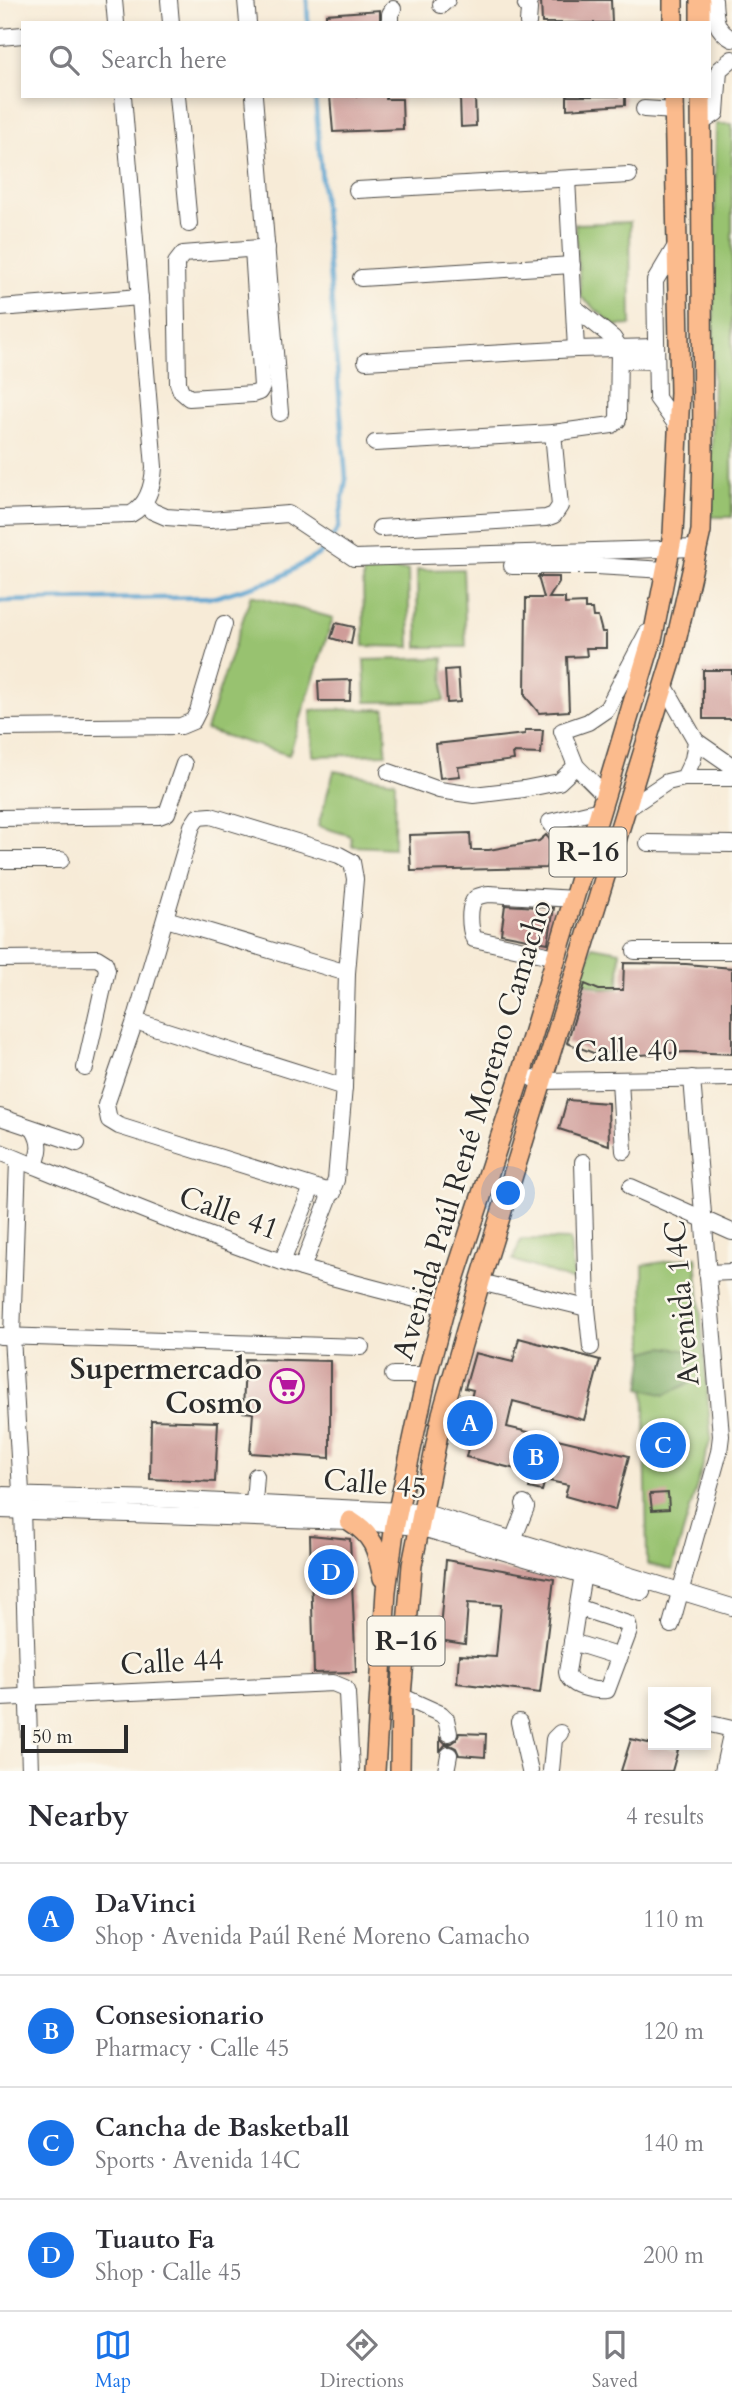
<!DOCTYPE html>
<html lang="en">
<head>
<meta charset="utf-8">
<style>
  :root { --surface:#fff; --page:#f2f2f3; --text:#2b2b33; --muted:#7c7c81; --line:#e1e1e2; --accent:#1a73e8 }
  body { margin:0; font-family:Cardo,serif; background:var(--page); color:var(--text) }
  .controls { position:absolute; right:21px; bottom:21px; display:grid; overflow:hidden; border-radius:0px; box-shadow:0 4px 10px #0003 }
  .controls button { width:63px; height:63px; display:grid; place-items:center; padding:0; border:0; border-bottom:2px solid var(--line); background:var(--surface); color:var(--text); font:35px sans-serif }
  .scale { position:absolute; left:21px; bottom:18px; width:107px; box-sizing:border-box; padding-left:7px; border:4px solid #2b2b2b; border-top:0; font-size:19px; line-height:24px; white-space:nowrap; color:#2b2b2b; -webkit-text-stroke:5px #fbf7ec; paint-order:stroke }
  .you { position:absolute; left:509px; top:1194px; width:24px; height:24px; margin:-18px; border:5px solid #fff; border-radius:50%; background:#1a73e8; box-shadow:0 0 0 10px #1a73e833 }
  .badge { display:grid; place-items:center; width:46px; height:46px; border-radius:50%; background:var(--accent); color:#fff; font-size:23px; font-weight:700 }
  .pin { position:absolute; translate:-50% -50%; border:4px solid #fff; box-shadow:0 2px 7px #0006 }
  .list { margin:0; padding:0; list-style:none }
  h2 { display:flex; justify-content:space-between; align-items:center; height:91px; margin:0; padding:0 28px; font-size:30px }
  h2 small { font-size:23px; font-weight:400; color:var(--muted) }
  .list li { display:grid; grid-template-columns:46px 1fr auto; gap:21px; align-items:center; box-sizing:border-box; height:112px; padding:0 28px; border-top:2px solid var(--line) }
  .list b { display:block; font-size:26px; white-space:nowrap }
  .list p { margin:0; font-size:23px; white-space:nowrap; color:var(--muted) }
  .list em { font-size:23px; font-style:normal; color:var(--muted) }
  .icon { flex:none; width:38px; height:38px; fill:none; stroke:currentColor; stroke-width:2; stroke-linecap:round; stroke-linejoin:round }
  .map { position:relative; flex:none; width:732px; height:1771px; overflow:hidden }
  .search { position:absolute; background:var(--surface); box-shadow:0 4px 10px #0003; left:21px; right:21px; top:21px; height:77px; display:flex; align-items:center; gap:18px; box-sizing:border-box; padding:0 24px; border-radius:0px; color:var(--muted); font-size:26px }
  .sheet { height:539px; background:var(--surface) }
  nav { display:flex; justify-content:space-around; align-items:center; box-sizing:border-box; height:98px; border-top:2px solid var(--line); background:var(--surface); font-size:19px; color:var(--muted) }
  nav a { display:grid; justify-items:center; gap:4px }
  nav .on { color:var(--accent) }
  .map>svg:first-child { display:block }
</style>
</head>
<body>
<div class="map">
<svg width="732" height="1771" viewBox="0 0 732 1771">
  <rect width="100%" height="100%" fill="#fbf7ec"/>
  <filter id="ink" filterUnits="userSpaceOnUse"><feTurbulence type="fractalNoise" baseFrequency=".0143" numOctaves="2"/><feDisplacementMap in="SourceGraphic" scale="14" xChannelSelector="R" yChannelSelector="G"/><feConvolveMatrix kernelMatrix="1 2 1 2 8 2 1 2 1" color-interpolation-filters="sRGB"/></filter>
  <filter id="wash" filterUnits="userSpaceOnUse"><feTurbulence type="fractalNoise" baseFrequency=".00686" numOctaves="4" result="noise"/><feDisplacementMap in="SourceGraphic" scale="28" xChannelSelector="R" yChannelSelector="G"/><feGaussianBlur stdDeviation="1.57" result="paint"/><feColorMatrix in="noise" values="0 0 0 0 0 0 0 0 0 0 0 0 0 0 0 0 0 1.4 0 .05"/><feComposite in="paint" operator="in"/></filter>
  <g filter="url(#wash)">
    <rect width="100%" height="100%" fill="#f7ebd7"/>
    <!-- green -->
    <g fill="#98c26f" stroke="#62764d" stroke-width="2">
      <polygon points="716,124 732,124 732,517 711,517"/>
      <polygon points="630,222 631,325 615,326 581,297 575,224"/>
      <polygon points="463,569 466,647 418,647 417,570"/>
      <polygon points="408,570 410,647 364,646 363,571"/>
      <polygon points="251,595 333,618 289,755 206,730"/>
      <polygon points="443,658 444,701 366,702 364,660"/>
      <polygon points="385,709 386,754 313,756 311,710"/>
      <polygon points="334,771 395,781 394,848 352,846 351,837 348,835 318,826"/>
      <polygon points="592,946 620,951 619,988 603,989 581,981"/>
      <polygon points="521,1239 570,1240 574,1281 513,1260"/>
      <polygon points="696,1257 711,1438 672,1570 647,1564 643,1265"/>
    </g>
    <!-- forest -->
    <polygon fill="#7aa862" stroke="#526a46" stroke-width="2" points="663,1347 689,1351 691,1382 665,1395 640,1388 645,1352"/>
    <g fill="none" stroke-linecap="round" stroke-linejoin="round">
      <!-- stream -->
      <g stroke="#58a2cf" stroke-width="4.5">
        <polyline points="307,0 308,23"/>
        <polyline points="0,601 216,597 277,579 321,553 338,529 346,479 315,96"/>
      </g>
    </g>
    <g id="blocks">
      <!-- building -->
      <g fill="#cf9c99">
        <polygon points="541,0 611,0 612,23 542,23"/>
        <polygon points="380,10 380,23 326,23 326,14"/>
        <polygon points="330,96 386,96 386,99 402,99 403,129 333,132"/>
        <polygon points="567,96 625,96 625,105 567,109"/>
        <polygon points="460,97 475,97 476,126 461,127"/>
        <polygon points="538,577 559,577 559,582 549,598 565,598 565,604 585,603 585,609 592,609 593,617 598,617 602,632 606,632 606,648 586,648 587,656 567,657 569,711 539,713 525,696 526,598 544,598"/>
        <polygon points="336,623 354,627 351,644 331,638"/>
        <polygon points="458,669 460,702 447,703 445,670"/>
        <rect x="703" y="670" width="29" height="49"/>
        <polygon points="351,680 350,701 319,701 318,681"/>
        <polygon points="525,730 543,730 541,754 513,753 514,760 458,767 460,776 440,778 436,744 525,734"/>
        <polygon points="470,833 471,850 489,850 539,841 546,835 553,843 546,868 411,871 409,835"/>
        <polygon points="505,905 554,908 548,943 501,934"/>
        <polygon points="624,963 686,964 732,968 732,1054 686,1052 624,1056 624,1051 596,1054 567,1043 585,984 599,990 623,990"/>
        <polygon points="567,1100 608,1103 609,1145 559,1129"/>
        <polygon points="519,1338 600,1360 584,1420 513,1401 507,1427 629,1456 615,1510 565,1496 568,1485 545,1480 542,1491 529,1488 532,1473 466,1457 471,1436 462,1433 463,1429 472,1422 472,1415 468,1411 473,1390 465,1388 475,1353 513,1362"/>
        <polygon points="245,1359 330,1361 330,1458 250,1453 253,1413 243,1412"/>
        <polygon points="151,1420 218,1422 215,1482 150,1479"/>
        <polygon points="668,1493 669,1509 652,1510 650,1494"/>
        <polygon points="310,1535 350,1539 356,1672 314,1673"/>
        <polygon points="446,1560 554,1579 540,1693 457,1683 459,1655 496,1657 501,1605 468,1603 465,1644 439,1640"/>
        <polygon points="459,1733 486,1734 485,1757 459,1755 456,1748 450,1745 445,1745 440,1751 440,1738 445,1743 452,1743 456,1740"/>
        <polygon points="631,1739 678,1750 672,1771 621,1771"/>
      </g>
    </g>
  </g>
  <g filter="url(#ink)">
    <use href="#blocks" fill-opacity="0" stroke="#4a4845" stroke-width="2"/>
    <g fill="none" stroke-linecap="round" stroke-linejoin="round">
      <!-- minor casing -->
      <g stroke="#4a4845" stroke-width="18">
        <g id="minor">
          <polyline points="114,0 116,23"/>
          <polyline points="169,0 171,23"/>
          <polyline points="246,0 248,23"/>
          <path d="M714 0C715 18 715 30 732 39"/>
          <polyline points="441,5 447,0"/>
          <polyline points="390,23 390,14 393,9"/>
          <polyline points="528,23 529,9 526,5 530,0"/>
          <polyline points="0,37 23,35"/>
          <polyline points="177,96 189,224"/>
          <polyline points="254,96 280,413"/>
          <polyline points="644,109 675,111"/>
          <polyline points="701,123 716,113 719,70 732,59"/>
          <polyline points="567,179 576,349"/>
          <polyline points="357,190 629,175"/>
          <polyline points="677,244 655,281 657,398 678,427"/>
          <polyline points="253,249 262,387 259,392 253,394 189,398 181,391 178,383 176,263 183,254 259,248 267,248"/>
          <polyline points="361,278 572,265"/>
          <polyline points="0,308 140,297"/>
          <polyline points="620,360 656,361"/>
          <polyline points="366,361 576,349 656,347"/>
          <polyline points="375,443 553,433 612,425 618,420 619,347 613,338 574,307"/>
          <polyline points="144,503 152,511 166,517 210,520 288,514 354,558 697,548"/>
          <path d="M0 518 131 514C148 505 153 485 154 467L123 96"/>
          <polyline points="380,528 546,518 554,515 560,506 553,433"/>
          <polyline points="512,566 596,566 666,570"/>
          <polyline points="0,728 181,726 193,721 198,711 224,624"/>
          <polyline points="696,741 732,766"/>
          <polyline points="389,772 439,790 474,795 524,789 559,782 576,766"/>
          <polyline points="684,778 732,778"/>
          <polyline points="604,794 576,766 562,731 588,722 607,709 647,633"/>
          <polyline points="625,810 667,782 684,778 693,759 696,741 664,685"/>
          <polyline points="0,818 159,816 167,813 184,764"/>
          <polyline points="648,843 732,844"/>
          <polyline points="0,860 61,860"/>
          <polyline points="585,861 571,850 550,822 600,810"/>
          <polyline points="166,919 347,973"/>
          <polyline points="635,951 732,951"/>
          <path d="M556 957 474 939C470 930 467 904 477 897 479 896 486 894 489 894L575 899"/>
          <polyline points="0,959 97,958 105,963 107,970 85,1068"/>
          <polyline points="135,1021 344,1087"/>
          <polyline points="532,1078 542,1081 732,1078"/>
          <polyline points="620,1080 624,1151"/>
          <polyline points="0,1117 77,1143"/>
          <path d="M34 1130C42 1144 40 1151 35 1166"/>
          <path d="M0 1152C86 1187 172 1223 259 1254 320 1276 383 1290 445 1307"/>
          <polyline points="18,1160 12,1336 22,1509 30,1771"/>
          <polyline points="583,1162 587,1308 591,1347"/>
          <polyline points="631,1187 732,1232"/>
          <polyline points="282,1262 312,1187"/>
          <polyline points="302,1268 336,1180 344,1087 347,973 355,879 352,862 339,855 211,816 198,817 192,826 135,1021 106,1105 109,1120 119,1126 333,1193"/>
          <polyline points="707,1273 732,1272"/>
          <polyline points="480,1282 587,1308"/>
          <polyline points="0,1336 361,1347"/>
          <polyline points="393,1375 427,1375"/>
          <polyline points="442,1414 462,1419"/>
          <polyline points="0,1495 161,1499 422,1512 732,1607"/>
          <polyline points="254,1503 256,1476"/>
          <polyline points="0,1510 350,1521 419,1527 642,1592"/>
          <polyline points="513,1540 526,1507 524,1504"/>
          <path d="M577 1607 628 1624 629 1631 607 1690C593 1691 569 1687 567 1672 573 1639 577 1607 583 1575"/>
          <polyline points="671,1625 719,1452 721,1436 692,1078"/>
          <polyline points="572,1642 620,1657"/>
          <polyline points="401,1696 441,1714 446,1719 449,1733"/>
          <polyline points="0,1698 333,1683 345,1688 347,1693 351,1771"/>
          <polyline points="519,1722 530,1771"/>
          <polyline points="706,1723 732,1729"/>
          <polyline points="446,1771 449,1755"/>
          <polyline points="551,1771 554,1739 560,1733"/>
          <polyline points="723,1771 732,1730"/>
        </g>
      </g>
      <!-- major casing -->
      <g stroke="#4a4845" stroke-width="22">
        <g id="major">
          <polyline points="673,0 673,23"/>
          <polyline points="700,0 700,23"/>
          <path d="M350 1521C375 1537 377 1550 383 1578"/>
          <polyline points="375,1771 386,1591 395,1524 427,1375 445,1307 521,1074 653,636 673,534 680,393 674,96"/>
          <polyline points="400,1771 401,1696 412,1565 442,1414 480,1282 672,659 701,531 703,452 701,96"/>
        </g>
      </g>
      <!-- minor -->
      <use href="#minor" stroke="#fff" stroke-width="16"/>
      <!-- major -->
      <use href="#major" stroke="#fbbb8d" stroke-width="19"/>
    </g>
  </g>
  <!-- icons -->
  <defs>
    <g id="supermarket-ring" transform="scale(1.75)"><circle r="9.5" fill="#fbf7ec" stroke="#b5179e" stroke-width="1.5"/><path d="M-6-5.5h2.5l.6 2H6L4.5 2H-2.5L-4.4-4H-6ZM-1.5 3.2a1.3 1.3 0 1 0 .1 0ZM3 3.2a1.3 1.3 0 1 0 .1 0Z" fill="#b5179e"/></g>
  </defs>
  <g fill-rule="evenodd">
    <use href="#supermarket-ring" x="287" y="1386"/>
  </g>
  <g text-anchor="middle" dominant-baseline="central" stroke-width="5" stroke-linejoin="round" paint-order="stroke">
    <!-- shield labels -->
    <g fill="#fbf7ec" stroke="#696865" stroke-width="2">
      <rect x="549.5" y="827.5" width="77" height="49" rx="5"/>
      <rect x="367.5" y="1616.5" width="77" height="49" rx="5"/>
    </g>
    <g font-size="28" font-weight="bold" fill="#2b2b2b">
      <text x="588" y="852">R-16</text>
      <text x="406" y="1641">R-16</text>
    </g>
    <!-- street labels -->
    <g font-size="30" fill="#2b2b2b" stroke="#fbf7ec">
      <text transform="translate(626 1051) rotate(-1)">Calle 40</text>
      <text transform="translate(472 1130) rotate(-73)">Avenida Paúl René Moreno Camacho</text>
      <text transform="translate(229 1213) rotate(20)">Calle 41</text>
      <text transform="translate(682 1303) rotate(-95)">Avenida 14C</text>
      <text transform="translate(375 1484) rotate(5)">Calle 45</text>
      <text transform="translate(172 1662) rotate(-3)">Calle 44</text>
    </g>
    <!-- poi labels -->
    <g font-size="30" font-weight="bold" fill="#2b2b2b" stroke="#fbf7ec" text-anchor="end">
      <text x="262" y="1369">Supermercado<tspan x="262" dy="34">Cosmo</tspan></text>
    </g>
  </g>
</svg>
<div class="controls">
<button><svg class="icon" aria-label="layers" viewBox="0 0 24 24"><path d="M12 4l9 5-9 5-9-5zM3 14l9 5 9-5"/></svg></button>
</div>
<div class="scale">50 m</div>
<div class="you"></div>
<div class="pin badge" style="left:470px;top:1423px">A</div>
<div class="pin badge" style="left:536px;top:1457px">B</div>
<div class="pin badge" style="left:663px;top:1445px">C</div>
<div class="pin badge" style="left:331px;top:1572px">D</div>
<div class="search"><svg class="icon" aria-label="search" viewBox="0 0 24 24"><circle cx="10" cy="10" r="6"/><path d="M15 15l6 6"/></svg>Search here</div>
</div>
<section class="sheet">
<h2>Nearby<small>4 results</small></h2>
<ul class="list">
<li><span class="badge">A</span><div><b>DaVinci</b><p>Shop · Avenida Paúl René Moreno Camacho</p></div><em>110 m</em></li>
<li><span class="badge">B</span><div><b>Consesionario</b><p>Pharmacy · Calle 45</p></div><em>120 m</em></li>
<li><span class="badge">C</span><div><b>Cancha de Basketball</b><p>Sports · Avenida 14C</p></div><em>140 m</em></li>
<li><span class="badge">D</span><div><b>Tuauto Fa</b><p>Shop · Calle 45</p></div><em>200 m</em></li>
</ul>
</section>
<nav>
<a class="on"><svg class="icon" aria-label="map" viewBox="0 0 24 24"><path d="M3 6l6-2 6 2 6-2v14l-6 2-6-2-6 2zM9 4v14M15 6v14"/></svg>Map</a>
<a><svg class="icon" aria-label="directions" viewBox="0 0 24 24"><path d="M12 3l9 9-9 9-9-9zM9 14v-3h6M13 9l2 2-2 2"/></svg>Directions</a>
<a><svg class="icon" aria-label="saved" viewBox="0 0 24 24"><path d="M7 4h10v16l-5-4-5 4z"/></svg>Saved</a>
</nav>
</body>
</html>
